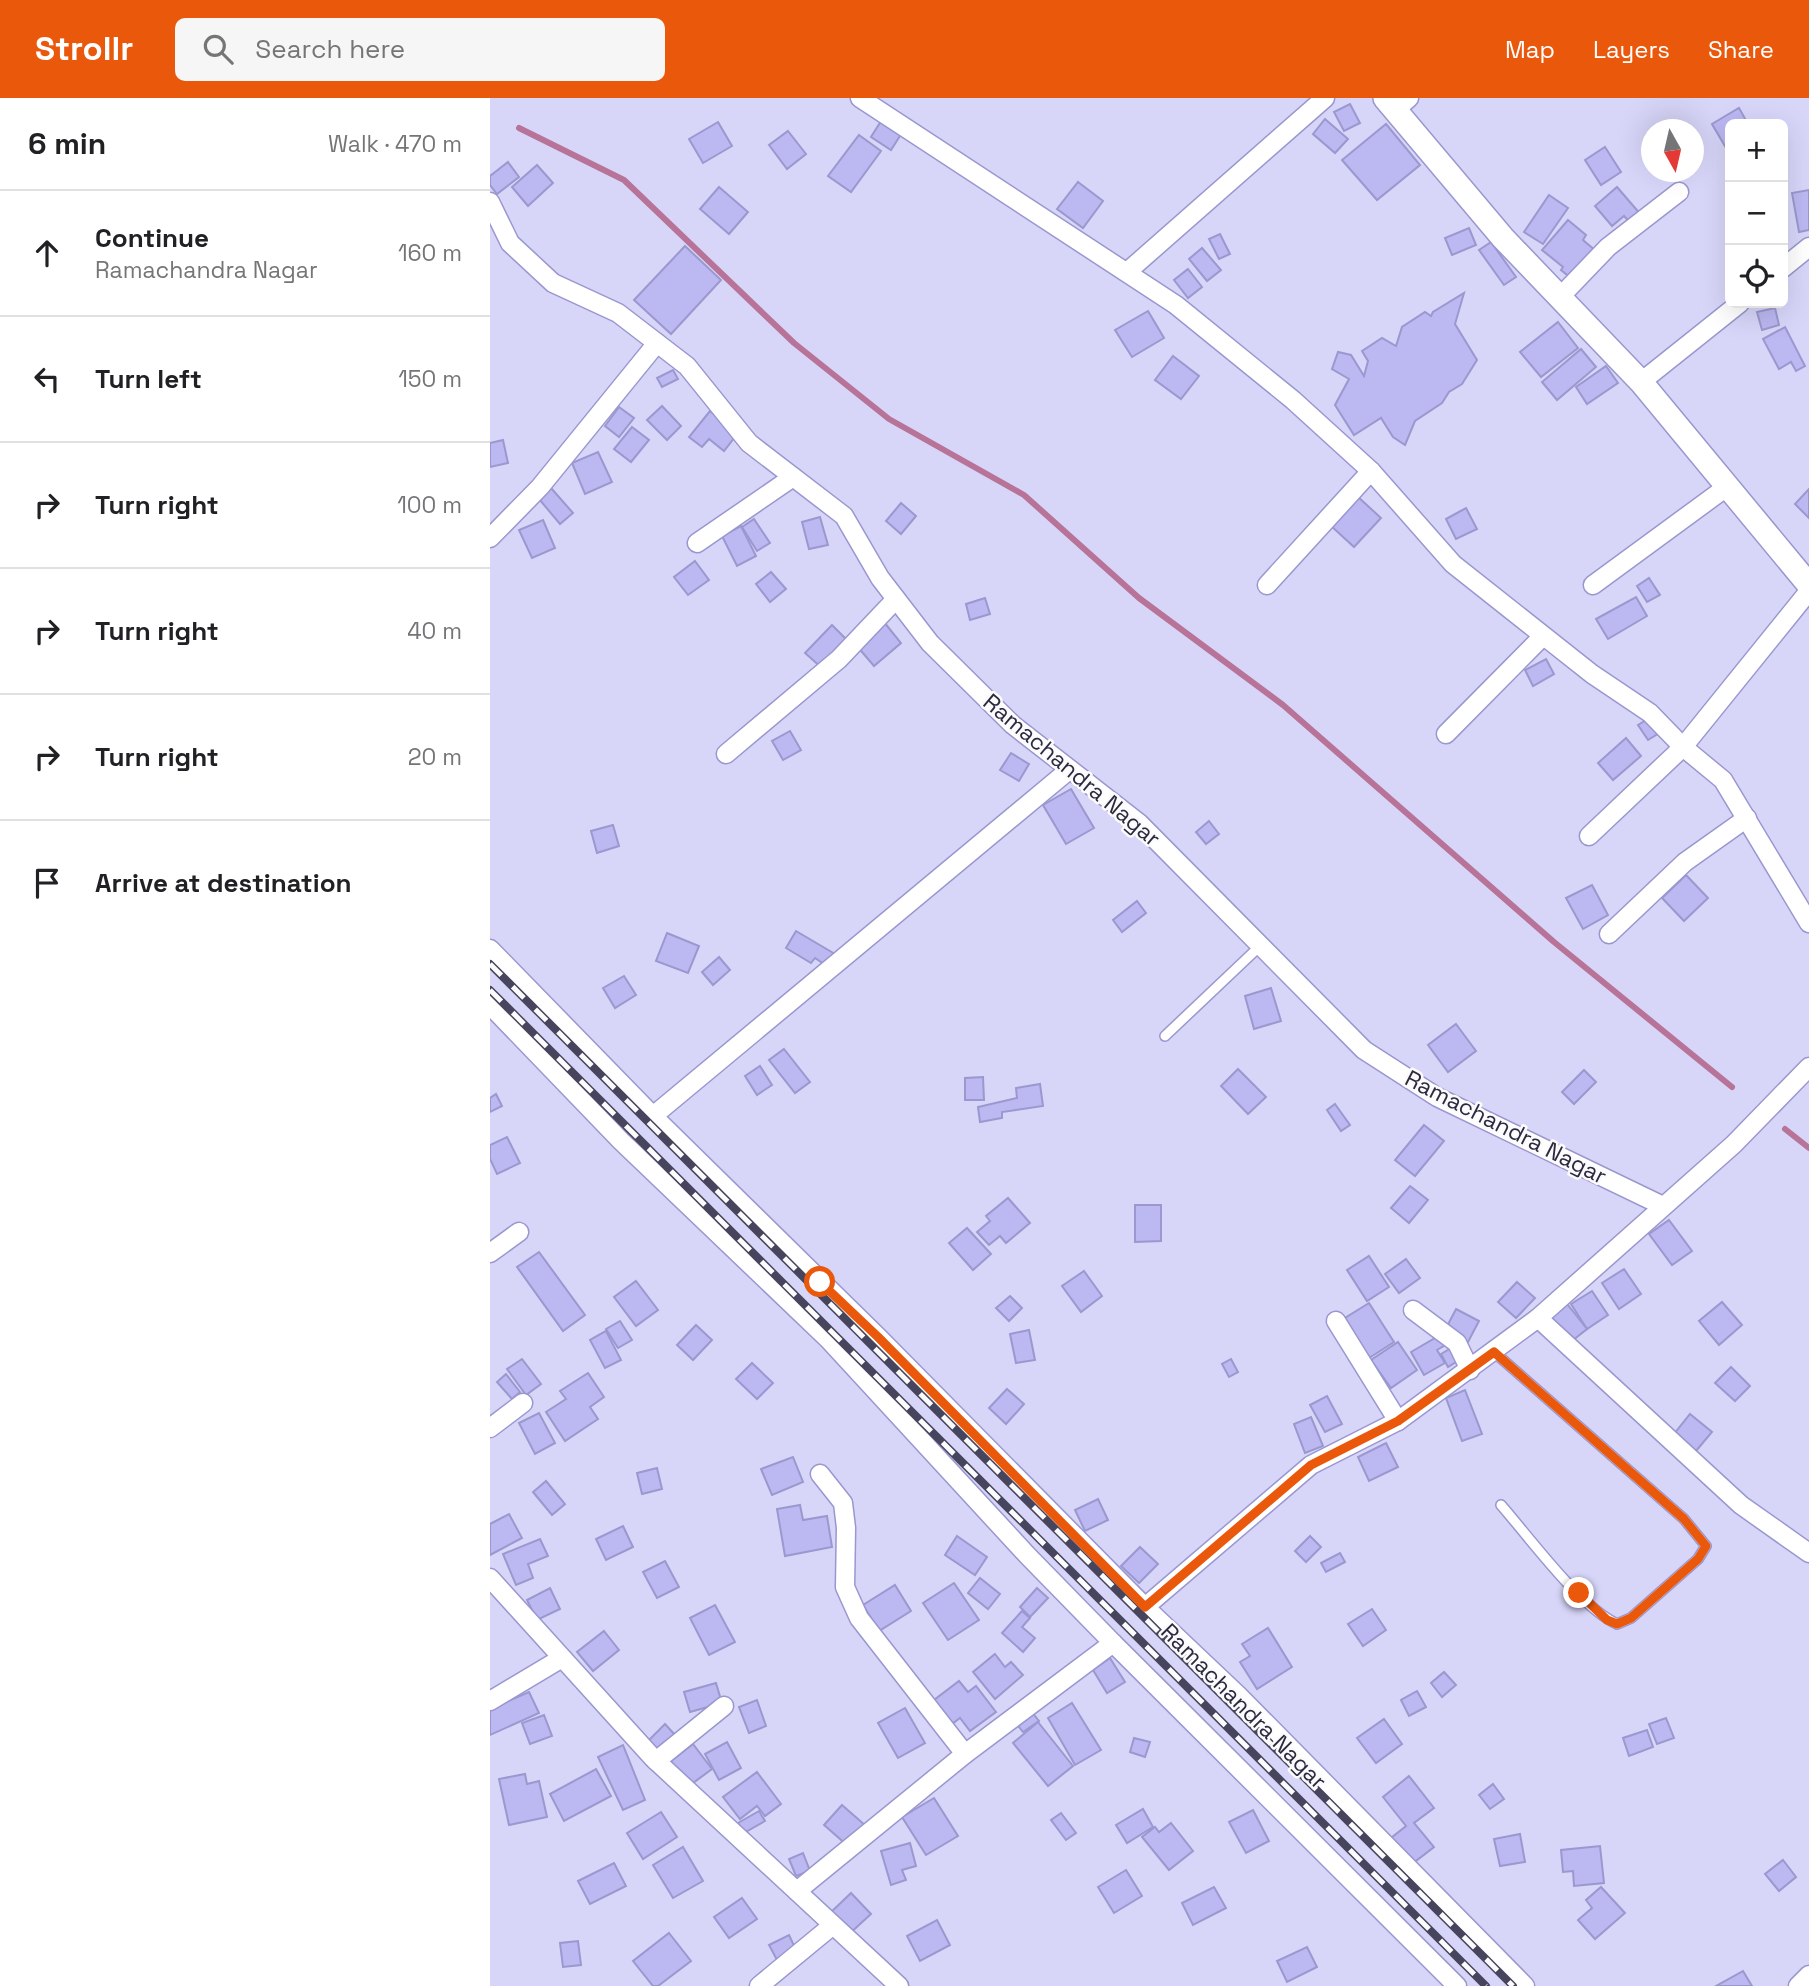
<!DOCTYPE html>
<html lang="en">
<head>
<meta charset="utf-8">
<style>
  :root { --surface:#fff; --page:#f6f6f6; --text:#202124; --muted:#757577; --line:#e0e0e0; --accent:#ea580c }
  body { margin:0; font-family:"Space Grotesk",sans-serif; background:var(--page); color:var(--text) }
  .controls { position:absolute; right:21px; top:21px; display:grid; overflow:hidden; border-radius:10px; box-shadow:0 7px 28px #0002 }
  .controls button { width:63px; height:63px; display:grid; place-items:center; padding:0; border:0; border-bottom:2px solid var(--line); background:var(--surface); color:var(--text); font:35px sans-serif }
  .compass { position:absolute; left:1151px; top:21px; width:63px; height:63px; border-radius:50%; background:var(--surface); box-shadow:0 7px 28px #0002; rotate:172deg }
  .stop { position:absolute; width:21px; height:21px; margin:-16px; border:5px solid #ea580c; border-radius:50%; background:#fff }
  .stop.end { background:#ea580c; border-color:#fff; box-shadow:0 2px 7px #0008 }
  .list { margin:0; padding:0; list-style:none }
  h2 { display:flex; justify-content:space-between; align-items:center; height:91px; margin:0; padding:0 28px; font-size:30px }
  h2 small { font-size:23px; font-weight:400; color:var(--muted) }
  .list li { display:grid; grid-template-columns:46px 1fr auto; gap:21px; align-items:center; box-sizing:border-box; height:126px; padding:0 28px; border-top:2px solid var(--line) }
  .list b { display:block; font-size:26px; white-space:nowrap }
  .list p { margin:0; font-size:23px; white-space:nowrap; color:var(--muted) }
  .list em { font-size:23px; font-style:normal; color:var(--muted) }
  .icon { flex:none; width:38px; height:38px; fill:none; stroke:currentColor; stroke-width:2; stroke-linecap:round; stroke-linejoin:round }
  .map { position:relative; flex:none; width:1319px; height:1888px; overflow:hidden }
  header { display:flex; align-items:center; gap:42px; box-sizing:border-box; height:98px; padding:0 35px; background:var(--accent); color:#fff }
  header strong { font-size:33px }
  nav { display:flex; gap:38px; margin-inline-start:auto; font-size:24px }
  .search { width:490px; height:63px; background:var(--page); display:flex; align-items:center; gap:18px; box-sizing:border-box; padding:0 24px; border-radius:10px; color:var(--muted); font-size:26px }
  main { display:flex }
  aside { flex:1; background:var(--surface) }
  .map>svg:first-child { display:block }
</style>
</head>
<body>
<header>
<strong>Strollr</strong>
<div class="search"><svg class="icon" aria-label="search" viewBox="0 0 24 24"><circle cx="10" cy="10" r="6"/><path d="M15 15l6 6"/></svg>Search here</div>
<nav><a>Map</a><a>Layers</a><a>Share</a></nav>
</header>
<main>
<aside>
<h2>6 min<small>Walk · 470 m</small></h2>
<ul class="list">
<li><svg class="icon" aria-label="ahead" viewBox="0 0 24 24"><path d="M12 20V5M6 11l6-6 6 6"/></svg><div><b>Continue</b><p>Ramachandra Nagar</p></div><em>160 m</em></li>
<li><svg class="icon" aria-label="left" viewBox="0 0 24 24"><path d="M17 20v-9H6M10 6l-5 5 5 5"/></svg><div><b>Turn left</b></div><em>150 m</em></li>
<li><svg class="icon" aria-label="right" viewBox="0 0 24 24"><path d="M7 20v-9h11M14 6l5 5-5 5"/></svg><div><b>Turn right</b></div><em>100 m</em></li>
<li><svg class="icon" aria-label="right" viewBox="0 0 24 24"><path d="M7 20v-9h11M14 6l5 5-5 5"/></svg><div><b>Turn right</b></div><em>40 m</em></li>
<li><svg class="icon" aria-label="right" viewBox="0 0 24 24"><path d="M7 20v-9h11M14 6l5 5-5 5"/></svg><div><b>Turn right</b></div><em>20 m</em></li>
<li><svg class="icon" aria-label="arrive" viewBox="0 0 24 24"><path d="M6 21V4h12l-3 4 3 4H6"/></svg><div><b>Arrive at destination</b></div></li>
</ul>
</aside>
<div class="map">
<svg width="1319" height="1888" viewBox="0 0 1319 1888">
  <rect width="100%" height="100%" fill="#d7d6f9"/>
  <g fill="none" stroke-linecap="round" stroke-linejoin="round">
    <!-- stream -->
    <g stroke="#b87398" stroke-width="6">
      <polyline points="29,30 134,82 304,245 399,321 534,397 649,500 793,607 1064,844 1242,989"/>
      <polyline points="1295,1031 1319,1050"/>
    </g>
  </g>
  <!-- building -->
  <g fill="#bbb8f2" stroke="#9b98cf" stroke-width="2">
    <polygon points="860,6 870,25 854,33 844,14"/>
    <polygon points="1249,10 1258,26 1240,26 1239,55 1222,26"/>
    <polygon points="393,20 413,33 401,52 381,39"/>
    <polygon points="835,21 858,41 845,55 823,36"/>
    <polygon points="228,24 242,48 213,65 199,41"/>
    <polygon points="896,26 930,67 887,102 852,62"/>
    <polygon points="298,33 316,56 297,71 279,47"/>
    <polygon points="369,37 391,53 361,94 338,78"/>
    <polygon points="1115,49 1131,74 1111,87 1095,62"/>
    <polygon points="18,64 29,79 7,96 0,87 0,78"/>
    <polygon points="47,67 63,85 38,108 22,89"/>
    <polygon points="588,84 613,103 593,130 567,111"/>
    <polygon points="229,89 258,114 239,136 210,111"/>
    <polygon points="1127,89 1152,118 1142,127 1134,118 1122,128 1105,108"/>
    <polygon points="1319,92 1319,132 1309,134 1302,95"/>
    <polygon points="1059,97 1078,110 1053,146 1034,134"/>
    <polygon points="1078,122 1096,137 1093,142 1106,153 1082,181 1071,172 1073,169 1052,152"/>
    <polygon points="979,130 986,147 962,157 955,140"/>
    <polygon points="730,136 740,156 729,161 719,141"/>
    <polygon points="1001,144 1026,179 1014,187 989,152"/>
    <polygon points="195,148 231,182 181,236 144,202"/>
    <polygon points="712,150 731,172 717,183 699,161"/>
    <polygon points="698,171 712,189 698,200 684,182"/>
    <polygon points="974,195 965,226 987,262 972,286 959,294 952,305 925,323 915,347 903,339 891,320 864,337 845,307 859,281 842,271 848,254 861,257 874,278 878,263 872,253 892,240 906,248 912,229 935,214 941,218 943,214"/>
    <polygon points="1285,210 1289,227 1272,232 1267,214"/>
    <polygon points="658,213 674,240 642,259 625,232"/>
    <polygon points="1068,224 1088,250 1051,279 1030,254"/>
    <polygon points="1295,229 1315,268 1306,273 1301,264 1289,271 1273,241"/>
    <polygon points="1091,251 1106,269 1067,302 1052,284"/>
    <polygon points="683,258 709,278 691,301 665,282"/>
    <polygon points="1116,268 1128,285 1097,306 1086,289"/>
    <polygon points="183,272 188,281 172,289 167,280"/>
    <polygon points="172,308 191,328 177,342 157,322"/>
    <polygon points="129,309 144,320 129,339 115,328"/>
    <polygon points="220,313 248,335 234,353 219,341 212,349 199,339"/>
    <polygon points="142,329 159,342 141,364 124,351"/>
    <polygon points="13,342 18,365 0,369 0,345"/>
    <polygon points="108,354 122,384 95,396 82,365"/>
    <polygon points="61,390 83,415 70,426 49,401"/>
    <polygon points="1319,391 1319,420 1305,406"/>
    <polygon points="867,398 891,420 864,449 840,427"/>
    <polygon points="411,405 426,418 411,436 396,423"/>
    <polygon points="976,410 987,431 966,441 956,421"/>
    <polygon points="330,419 338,447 319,451 312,424"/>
    <polygon points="264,421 280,445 267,453 252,429"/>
    <polygon points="53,422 65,450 42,460 29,432"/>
    <polygon points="251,428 266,458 247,468 232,438"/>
    <polygon points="205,463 219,482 198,497 184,479"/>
    <polygon points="281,474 296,491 280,504 266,486"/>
    <polygon points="1159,480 1170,497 1157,504 1147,488"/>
    <polygon points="1146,499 1157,518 1118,541 1106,521"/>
    <polygon points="495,500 500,516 480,522 476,506"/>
    <polygon points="394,524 411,545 384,568 366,547"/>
    <polygon points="342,527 358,543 332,570 315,555"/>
    <polygon points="1056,561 1064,576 1043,588 1035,572"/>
    <polygon points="1161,619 1171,634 1158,642 1148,627"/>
    <polygon points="300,633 311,652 293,662 282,643"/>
    <polygon points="1136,640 1151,658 1123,682 1108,665"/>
    <polygon points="521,655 539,666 529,683 510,672"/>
    <polygon points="581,691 604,730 576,746 553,707"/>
    <polygon points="719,723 729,736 716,746 706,734"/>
    <polygon points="123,727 129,748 107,755 101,733"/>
    <polygon points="1196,777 1218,800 1194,823 1172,800"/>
    <polygon points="1102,787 1118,817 1093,831 1076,800"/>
    <polygon points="647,803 656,815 632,834 623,822"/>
    <polygon points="306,833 345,856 337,868 325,860 321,865 296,850"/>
    <polygon points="177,835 209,848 198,875 166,863"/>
    <polygon points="229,859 240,872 223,887 212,874"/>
    <polygon points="134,878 146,897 125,910 113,890"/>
    <polygon points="781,890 791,923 764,931 755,898"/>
    <polygon points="966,926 986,953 958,974 938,947"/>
    <polygon points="294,951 320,984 305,995 279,962"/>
    <polygon points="270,968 282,987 267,997 255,978"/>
    <polygon points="748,971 776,999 758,1016 731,988"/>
    <polygon points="1094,972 1106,984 1084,1006 1072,994"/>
    <polygon points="493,979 494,1002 475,1002 475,980"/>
    <polygon points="550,986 553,1008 512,1014 512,1020 490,1024 488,1009 527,1000 526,990"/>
    <polygon points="6,996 12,1008 0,1014 0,1000"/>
    <polygon points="845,1006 860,1027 851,1033 837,1012"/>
    <polygon points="934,1027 954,1043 925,1078 905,1062"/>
    <polygon points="17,1039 30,1065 7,1076 0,1061 0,1047"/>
    <polygon points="920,1088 938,1102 919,1125 901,1110"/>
    <polygon points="518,1100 540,1125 516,1145 510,1138 499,1147 487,1134 500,1123 496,1118"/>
    <polygon points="645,1107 671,1107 671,1143 645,1144"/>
    <polygon points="1179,1122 1202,1153 1182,1167 1159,1136"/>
    <polygon points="477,1130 501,1156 483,1172 459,1145"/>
    <polygon points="49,1154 95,1217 73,1233 27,1169"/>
    <polygon points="879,1158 899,1189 877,1203 857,1172"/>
    <polygon points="916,1161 930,1180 909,1195 895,1176"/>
    <polygon points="1134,1171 1151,1196 1129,1211 1112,1185"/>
    <polygon points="594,1173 612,1198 591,1214 572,1188"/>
    <polygon points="146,1183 168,1212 146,1228 124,1199"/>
    <polygon points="1027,1184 1045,1200 1026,1220 1008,1204"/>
    <polygon points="1102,1193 1118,1217 1097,1231 1081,1206"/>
    <polygon points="520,1198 532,1210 519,1223 506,1210"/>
    <polygon points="1074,1202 1097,1231 1078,1246 1055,1217"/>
    <polygon points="1232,1204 1252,1227 1229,1247 1209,1223"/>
    <polygon points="879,1205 904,1244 876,1262 850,1223"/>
    <polygon points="966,1211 989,1223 977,1246 954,1234"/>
    <polygon points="130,1223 142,1242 128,1250 116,1231"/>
    <polygon points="206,1227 222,1242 203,1262 187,1247"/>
    <polygon points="539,1232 545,1262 526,1265 520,1236"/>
    <polygon points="116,1233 131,1262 115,1270 100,1242"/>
    <polygon points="952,1236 957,1246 947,1252 955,1265 934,1277 921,1254"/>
    <polygon points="908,1244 927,1272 901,1290 881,1262"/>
    <polygon points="966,1247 974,1259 958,1269 951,1256"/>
    <polygon points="32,1261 51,1286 36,1297 17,1271"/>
    <polygon points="741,1261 748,1274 739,1279 732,1266"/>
    <polygon points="262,1265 283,1285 267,1301 246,1281"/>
    <polygon points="1241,1269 1260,1288 1245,1303 1225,1285"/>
    <polygon points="98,1275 114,1299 100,1309 108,1321 75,1343 56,1314 76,1301 70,1293"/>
    <polygon points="16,1276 30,1294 22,1301 7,1284"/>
    <polygon points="517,1291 534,1306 516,1326 499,1310"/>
    <polygon points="975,1292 992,1336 972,1343 956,1300"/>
    <polygon points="837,1298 852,1326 835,1334 820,1307"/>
    <polygon points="49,1315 65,1345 45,1356 29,1325"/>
    <polygon points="1200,1316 1222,1334 1206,1353 1184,1336"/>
    <polygon points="821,1319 833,1348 815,1355 804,1326"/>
    <polygon points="896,1345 908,1369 879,1383 868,1359"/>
    <polygon points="303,1359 313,1384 282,1397 271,1371"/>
    <polygon points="167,1370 172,1391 152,1396 147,1375"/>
    <polygon points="56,1383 75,1406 62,1417 43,1394"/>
    <polygon points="608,1401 618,1422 595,1433 585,1412"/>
    <polygon points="310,1407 313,1422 337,1418 342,1449 295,1458 287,1411"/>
    <polygon points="19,1416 32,1440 0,1457 0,1426"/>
    <polygon points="133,1428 143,1449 116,1462 106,1441"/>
    <polygon points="467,1438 497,1459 485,1477 455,1457"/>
    <polygon points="820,1438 831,1449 816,1464 805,1453"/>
    <polygon points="50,1441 58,1458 38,1466 43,1480 26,1487 13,1456"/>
    <polygon points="650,1449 668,1466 649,1485 631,1468"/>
    <polygon points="850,1455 855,1464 836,1474 831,1465"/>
    <polygon points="175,1463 189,1489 167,1500 153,1474"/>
    <polygon points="490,1480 510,1496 498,1511 478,1495"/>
    <polygon points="464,1485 489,1522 458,1542 433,1505"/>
    <polygon points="405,1487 421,1513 389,1533 373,1507"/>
    <polygon points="60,1490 70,1511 47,1522 37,1502"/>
    <polygon points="547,1490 558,1500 540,1519 530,1509"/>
    <polygon points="225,1507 245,1544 219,1557 200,1520"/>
    <polygon points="882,1511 896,1532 873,1548 858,1526"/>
    <polygon points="532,1513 540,1520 532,1529 545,1540 533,1554 512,1535"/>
    <polygon points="778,1530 802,1569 767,1591 750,1564 760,1558 752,1546"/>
    <polygon points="114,1533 129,1552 103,1573 87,1554"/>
    <polygon points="505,1556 515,1569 521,1564 533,1577 505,1601 483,1574"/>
    <polygon points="620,1560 635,1584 617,1595 603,1572"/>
    <polygon points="954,1574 966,1587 952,1599 941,1585"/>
    <polygon points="469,1583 478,1594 486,1588 506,1614 480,1633 470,1620 462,1626 444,1602"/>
    <polygon points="226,1585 232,1605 200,1614 194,1594"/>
    <polygon points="927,1593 936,1609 919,1618 911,1602"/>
    <polygon points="39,1594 49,1615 0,1637 0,1611"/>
    <polygon points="267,1602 276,1628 259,1635 249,1609"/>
    <polygon points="582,1605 611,1652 585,1667 558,1620"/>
    <polygon points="415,1610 435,1645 408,1660 388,1625"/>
    <polygon points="541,1613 549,1623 533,1634 525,1624"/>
    <polygon points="54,1617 62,1638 40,1646 32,1625"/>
    <polygon points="1176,1620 1184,1640 1167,1646 1159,1626"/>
    <polygon points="894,1621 912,1646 886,1665 867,1640"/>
    <polygon points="548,1624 583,1668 558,1688 523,1645"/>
    <polygon points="175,1626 186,1638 165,1658 155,1646"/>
    <polygon points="1157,1632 1163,1649 1139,1658 1133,1640"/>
    <polygon points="644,1640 660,1644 655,1659 640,1654"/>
    <polygon points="237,1644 251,1670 229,1682 215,1656"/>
    <polygon points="203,1646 222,1671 199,1688 181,1663"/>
    <polygon points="133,1647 155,1702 133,1712 108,1659"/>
    <polygon points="106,1671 121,1698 74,1723 60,1696"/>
    <polygon points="267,1674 291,1706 275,1718 267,1708 250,1721 233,1699"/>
    <polygon points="35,1676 37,1686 49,1683 57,1719 19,1727 9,1681"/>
    <polygon points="919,1678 944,1710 924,1725 944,1749 922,1766 901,1740 916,1728 893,1699"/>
    <polygon points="1003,1686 1014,1701 1000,1711 989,1697"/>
    <polygon points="444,1700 468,1738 436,1757 412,1719"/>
    <polygon points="352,1707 376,1728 358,1748 334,1727"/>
    <polygon points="653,1711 663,1729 637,1745 626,1727"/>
    <polygon points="763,1712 779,1743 756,1755 739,1724"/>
    <polygon points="269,1713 275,1723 254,1735 248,1725"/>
    <polygon points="171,1714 187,1739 153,1761 137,1735"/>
    <polygon points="571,1715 586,1735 576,1742 561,1722"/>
    <polygon points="681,1725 703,1753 679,1772 652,1739 665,1729 669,1734"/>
    <polygon points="1030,1736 1035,1764 1010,1768 1004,1741"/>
    <polygon points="420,1745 426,1768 412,1772 416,1782 401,1787 391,1753"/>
    <polygon points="1110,1748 1114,1785 1084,1788 1083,1773 1073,1774 1071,1752"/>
    <polygon points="193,1749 213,1783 183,1800 163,1767"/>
    <polygon points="313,1755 320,1773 306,1778 299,1761"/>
    <polygon points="1293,1762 1306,1779 1289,1793 1275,1776"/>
    <polygon points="124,1765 136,1788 100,1806 88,1783"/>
    <polygon points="636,1772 652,1798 624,1815 608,1789"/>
    <polygon points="724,1789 736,1810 703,1827 692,1805"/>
    <polygon points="1111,1789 1135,1815 1105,1841 1088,1822 1102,1810 1096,1802"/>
    <polygon points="361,1795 381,1816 357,1838 338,1817"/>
    <polygon points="252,1800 267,1821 239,1840 224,1819"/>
    <polygon points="447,1822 460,1847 430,1863 417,1838"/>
    <polygon points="179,1835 201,1863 168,1888 163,1888 143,1863"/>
    <polygon points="299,1837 306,1852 287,1862 279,1847"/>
    <polygon points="88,1843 91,1867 73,1869 70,1845"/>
    <polygon points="817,1849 827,1869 797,1884 787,1863"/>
    <polygon points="1253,1873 1262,1888 1226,1888"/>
  </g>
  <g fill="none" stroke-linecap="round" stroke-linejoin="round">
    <!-- service casing -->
    <g stroke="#9a97cf" stroke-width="12">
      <g id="service">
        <polyline points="675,938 770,848"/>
        <path d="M1004 1254 1194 1421 1216 1448 1208 1461 1141 1520 1127 1526C1091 1510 1039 1439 1011 1407"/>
      </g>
    </g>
    <!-- minor casing -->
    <g stroke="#9a97cf" stroke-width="21">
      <g id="minor">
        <polyline points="370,0 686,207 803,302 881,373 963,466 1102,576 1160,615 1193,649 1233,682 1319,825"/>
        <polyline points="905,12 919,0"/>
        <polyline points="0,104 20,145 63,185 128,215 197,268 259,345 354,418 390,480 440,545 523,627 649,725 874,952 947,999 1173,1108"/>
        <polyline points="1293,170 1319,149"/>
        <polyline points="637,174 835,0"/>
        <polyline points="1070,199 1118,149 1189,94"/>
        <polyline points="1151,284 1250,205"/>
        <polyline points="0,440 50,389 167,245"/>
        <polyline points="207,445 303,379"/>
        <polyline points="777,487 881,373"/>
        <polyline points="1103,487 1238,388"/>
        <polyline points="956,636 1053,538"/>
        <polyline points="236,656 349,561 406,501"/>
        <polyline points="1099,738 1193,649 1319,493"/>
        <polyline points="1119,836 1195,764 1257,720"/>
        <polyline points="0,851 163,1018 388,1239 655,1509 749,1598 1035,1888"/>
        <polyline points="0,907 131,1043 338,1241 537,1457 623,1545"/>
        <polyline points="163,1018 579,672"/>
        <polyline points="0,1155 29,1134"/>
        <polyline points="923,1212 967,1245 980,1272"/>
        <polyline points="1048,1220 1251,1407 1319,1455"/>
        <polyline points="846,1223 908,1323"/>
        <polyline points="0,1330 33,1305"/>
        <polyline points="330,1376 353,1405 356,1430 355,1489 369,1520 475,1656"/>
        <polyline points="0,1480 163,1660 409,1888"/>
        <polyline points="655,1509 821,1367 908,1323 1048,1220 1244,1046 1319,969"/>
        <polyline points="0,1603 72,1560"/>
        <polyline points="166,1663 234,1608"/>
        <polyline points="307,1793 475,1656 623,1545 967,1888"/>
        <polyline points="269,1888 343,1827"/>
        <polyline points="1308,1888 1319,1877"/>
      </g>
    </g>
    <!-- tertiary casing -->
    <g stroke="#9a97cf" stroke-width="26">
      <polyline id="tertiary" points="895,0 1013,140 1151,284 1319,487"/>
    </g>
    <!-- service -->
    <use href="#service" stroke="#fff" stroke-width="9"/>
    <!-- minor -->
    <use href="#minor" stroke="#fff" stroke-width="18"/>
    <!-- tertiary -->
    <use href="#tertiary" stroke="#fff" stroke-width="23"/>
    <!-- rail casing -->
    <g stroke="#47455e" stroke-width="8">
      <g id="rail">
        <polyline points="0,866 1023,1888"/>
        <polyline points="0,892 996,1888"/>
      </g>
    </g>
    <!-- rail -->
    <use href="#rail" stroke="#fbfbfb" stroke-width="5" stroke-dasharray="16" stroke-linecap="butt"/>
  </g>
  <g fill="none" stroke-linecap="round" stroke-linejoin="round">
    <!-- route -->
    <polyline stroke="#ea580c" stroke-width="9" points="330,1184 388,1239 655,1509 821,1367 908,1323 1004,1254 1194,1421 1216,1448 1208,1461 1141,1520 1127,1526 1117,1522 1089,1495"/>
  </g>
  <g text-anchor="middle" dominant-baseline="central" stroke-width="5" stroke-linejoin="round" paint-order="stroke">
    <!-- street labels -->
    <g font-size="23" fill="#2c2a41" stroke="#fbfbfb">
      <text transform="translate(582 672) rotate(40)">Ramachandra Nagar</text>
      <text transform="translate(1016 1029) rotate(27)">Ramachandra Nagar</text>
      <text transform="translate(754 1608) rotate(45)">Ramachandra Nagar</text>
    </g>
  </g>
</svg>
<div class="controls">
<button>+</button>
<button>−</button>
<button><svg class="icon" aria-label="locate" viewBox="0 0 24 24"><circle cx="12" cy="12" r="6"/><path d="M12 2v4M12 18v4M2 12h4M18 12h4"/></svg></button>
</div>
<svg class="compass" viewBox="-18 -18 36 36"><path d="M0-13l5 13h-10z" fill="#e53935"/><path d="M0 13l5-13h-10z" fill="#757577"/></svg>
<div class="stop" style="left:330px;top:1184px"></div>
<div class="stop end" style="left:1089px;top:1495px"></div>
</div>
</main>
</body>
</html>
